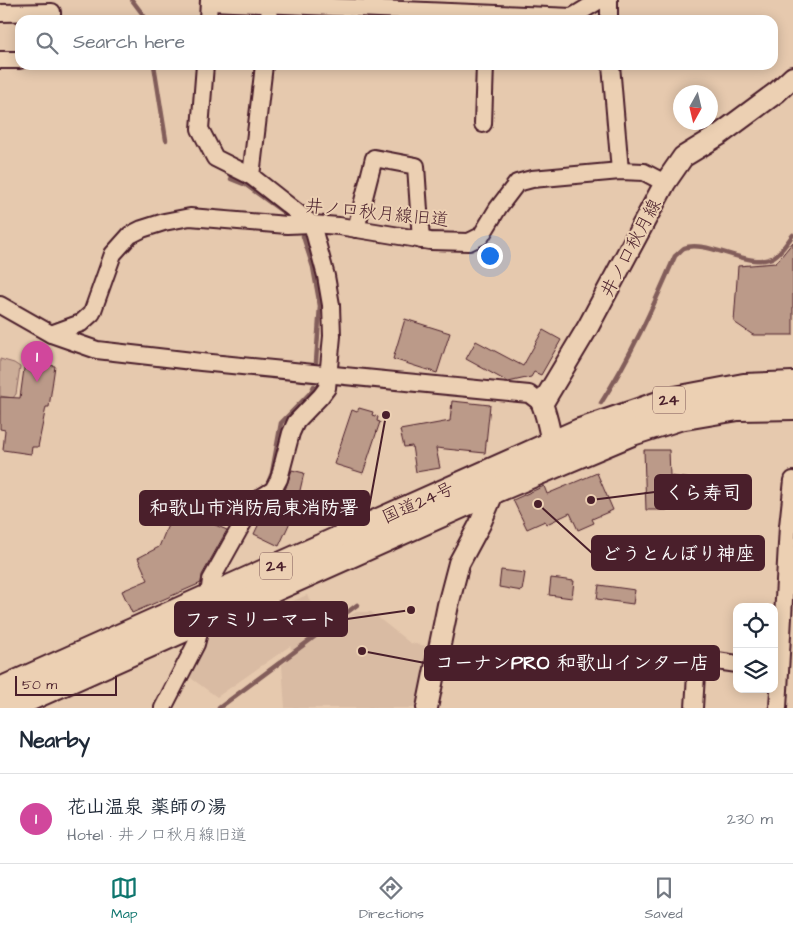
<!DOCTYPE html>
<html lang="en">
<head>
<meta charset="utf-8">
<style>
  :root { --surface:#fff; --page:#f6f6f7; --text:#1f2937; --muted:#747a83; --line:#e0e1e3; --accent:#0f766e }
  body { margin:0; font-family:"Architects Daughter","Klee One",sans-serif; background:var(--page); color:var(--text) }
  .controls { position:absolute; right:15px; bottom:15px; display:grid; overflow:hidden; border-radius:10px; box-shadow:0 2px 12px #0003 }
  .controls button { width:45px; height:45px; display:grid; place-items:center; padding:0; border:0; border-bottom:1px solid var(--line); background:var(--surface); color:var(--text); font:25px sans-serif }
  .compass { position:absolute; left:673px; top:85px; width:45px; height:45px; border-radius:50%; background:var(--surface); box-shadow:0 2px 12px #0003; rotate:188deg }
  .scale { position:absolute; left:15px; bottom:12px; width:102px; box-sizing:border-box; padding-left:5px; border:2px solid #4a1f2b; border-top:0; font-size:14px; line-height:18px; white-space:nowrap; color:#4a1f2b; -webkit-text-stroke:4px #ecd0b3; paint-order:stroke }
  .you { position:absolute; left:489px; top:255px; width:18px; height:18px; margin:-12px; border:4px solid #fff; border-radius:50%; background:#1a73e8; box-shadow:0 0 0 8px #1a73e833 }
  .badge { display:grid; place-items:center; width:32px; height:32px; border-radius:50%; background:var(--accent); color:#fff; font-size:16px; font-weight:700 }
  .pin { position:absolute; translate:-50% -41px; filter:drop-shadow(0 1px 2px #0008) }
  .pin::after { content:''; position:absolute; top:26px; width:18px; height:15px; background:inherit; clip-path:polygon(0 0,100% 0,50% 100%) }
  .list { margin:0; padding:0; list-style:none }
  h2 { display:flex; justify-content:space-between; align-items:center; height:65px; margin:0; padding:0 20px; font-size:21px }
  h2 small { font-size:16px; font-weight:400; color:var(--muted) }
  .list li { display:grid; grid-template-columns:32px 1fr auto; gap:15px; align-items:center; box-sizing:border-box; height:90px; padding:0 20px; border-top:1px solid var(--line) }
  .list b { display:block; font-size:19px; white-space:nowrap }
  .list p { margin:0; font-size:16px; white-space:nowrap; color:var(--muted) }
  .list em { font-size:16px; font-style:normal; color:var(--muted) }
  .icon { flex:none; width:28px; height:28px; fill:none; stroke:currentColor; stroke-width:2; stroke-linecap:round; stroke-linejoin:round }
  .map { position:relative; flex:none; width:793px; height:708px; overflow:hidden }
  .search { position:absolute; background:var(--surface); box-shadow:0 2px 12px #0003; left:15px; right:15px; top:15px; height:55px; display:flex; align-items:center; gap:12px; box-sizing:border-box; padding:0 18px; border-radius:15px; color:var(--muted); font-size:19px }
  .sheet { height:155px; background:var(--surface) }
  nav { display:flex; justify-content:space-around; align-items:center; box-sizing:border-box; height:70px; border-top:1px solid var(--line); background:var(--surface); font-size:14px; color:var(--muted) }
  nav a { display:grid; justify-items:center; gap:2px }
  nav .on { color:var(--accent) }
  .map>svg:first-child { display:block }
</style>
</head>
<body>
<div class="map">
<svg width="793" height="708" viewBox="0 0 793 708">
  <rect width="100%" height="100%" fill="#e6c9ae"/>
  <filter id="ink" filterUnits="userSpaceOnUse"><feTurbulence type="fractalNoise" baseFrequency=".02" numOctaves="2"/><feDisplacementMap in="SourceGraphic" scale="10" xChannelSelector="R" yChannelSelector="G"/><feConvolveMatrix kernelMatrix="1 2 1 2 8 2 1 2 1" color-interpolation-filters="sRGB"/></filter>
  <g filter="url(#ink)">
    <!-- built -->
    <polygon fill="#d9bba3" points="307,595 324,632 356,612 371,612 410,643 433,647 422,708 285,708 282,665 294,655 290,646 217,697 188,676 207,638"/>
    <!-- green -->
    <polygon fill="#ccad98" stroke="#8b6662" points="0,359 14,363 20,367 16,394 13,398 0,396"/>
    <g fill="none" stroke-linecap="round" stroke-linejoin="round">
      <!-- stream -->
      <g stroke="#825d5a" stroke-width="4.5">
        <polyline points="132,0 147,20"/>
        <polyline points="154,65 166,140"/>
        <polyline points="231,179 246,185 290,217"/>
        <polyline points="303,236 313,267 320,306 316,362"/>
        <path d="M601 403C631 356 653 307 675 256 678 254 681 250 684 248 706 238 754 272 775 256 782 251 788 241 793 235"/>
        <polyline points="268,483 272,473 281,423 311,392 314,386"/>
        <polyline points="219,708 357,605"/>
      </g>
    </g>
    <!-- building -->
    <g fill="#bb9a89" stroke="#4a1f2b">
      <polygon points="793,242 793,335 753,335 734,322 738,266 776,263"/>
      <polygon points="405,319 450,333 437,373 393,359"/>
      <polygon points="543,330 561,340 541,375 534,372 531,377 508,382 466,359 476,341 523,366"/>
      <polygon points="25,362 55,366 49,407 46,407 38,447 32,447 31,454 3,450 5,430 0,429 0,397 20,398"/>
      <polygon points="452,401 490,405 485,453 436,448 440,468 416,472 412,446 404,447 400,430 450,421"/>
      <polygon points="359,408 373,412 372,415 378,417 377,421 380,422 363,473 334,464 352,410 357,412"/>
      <polygon points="644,450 669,450 670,476 714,482 711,503 666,497 667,510 646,510"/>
      <polygon points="292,470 304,473 298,499 283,496"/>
      <polygon points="597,473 613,510 592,519 594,523 578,530 570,513 547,524 545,521 527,529 513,500 544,486 547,494"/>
      <polygon points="175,508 227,530 202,575 201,583 132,613 122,591 148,580 138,558 159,547"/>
      <polygon points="266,509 291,520 279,546 254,534"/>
      <polygon points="501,570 525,573 522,591 499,587"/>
      <polygon points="551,578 574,581 572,598 549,595"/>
      <polygon points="599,585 635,590 633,604 597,599"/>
    </g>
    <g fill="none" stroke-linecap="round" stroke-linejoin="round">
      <!-- minor casing -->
      <g stroke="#4a1f2b" stroke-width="20">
        <g id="minor">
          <polyline points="609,0 609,20"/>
          <polyline points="210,2 572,17 600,0"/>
          <polyline points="0,13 52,12 52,20"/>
          <polyline points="208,20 209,0"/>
          <polyline points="269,20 270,5"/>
          <polyline points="0,60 20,60"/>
          <polyline points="611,65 620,171"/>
          <polyline points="483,124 485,65"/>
          <polyline points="251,176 264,65"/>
          <polyline points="356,229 374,158 416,166 421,240"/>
          <polyline points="0,305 51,334 97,350 201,362 529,394 542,404"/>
          <polyline points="51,334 81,323 92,313 113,254 130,235 142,229 164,222 190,217 287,225 312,224 339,226 430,241 469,242 481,236 498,208 517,183 532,179 620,171 644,172 665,183"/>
          <polyline points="163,708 196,644 209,595 211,580 255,501 273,490 279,479 291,433 296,422 321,396 327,388 332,336 331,305 326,276 312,224 251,176 215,158 200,129 205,65"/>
          <polyline points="694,708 697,658 737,664"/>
          <polyline points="778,708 788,526 793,480"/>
        </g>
      </g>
      <!-- major casing -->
      <g stroke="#4a1f2b" stroke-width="24">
        <g id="major">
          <path d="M556 456C550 439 549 421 542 404L588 327 665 183 683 157 719 135 777 92 793 77"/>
          <polyline points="427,708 448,605 459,563 480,524 494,491 491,482"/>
        </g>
      </g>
      <!-- highway casing -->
      <g stroke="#4a1f2b" stroke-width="28">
        <g id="highway">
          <polyline points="0,690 580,431 670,400 744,386 793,384"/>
          <polyline points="8,708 494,491 632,433 679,418 738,408 793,407"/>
        </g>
      </g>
      <!-- minor -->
      <use href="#minor" stroke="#ecd0b3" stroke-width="16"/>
      <!-- major -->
      <use href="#major" stroke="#ecd0b3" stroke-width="20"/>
      <!-- highway -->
      <use href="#highway" stroke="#ecd0b3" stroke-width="24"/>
    </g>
  </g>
  <g text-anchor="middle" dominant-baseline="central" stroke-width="4" stroke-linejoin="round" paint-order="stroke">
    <!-- shield labels -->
    <g fill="#ecd0b3" stroke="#7b5454" stroke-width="1">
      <rect x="653" y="386.5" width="32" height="27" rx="4"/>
      <rect x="260" y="552.5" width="32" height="27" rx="4"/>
    </g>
    <g font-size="16" font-weight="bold" fill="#4a1f2b">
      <text x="669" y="400">24</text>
      <text x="276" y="566">24</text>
    </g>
    <!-- street labels -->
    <g font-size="18" fill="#4a1f2b" stroke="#ecd0b3">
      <text transform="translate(377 213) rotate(6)">井ノ口秋月線旧道</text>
      <text transform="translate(631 248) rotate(-62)">井ノ口秋月線</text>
      <text transform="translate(418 503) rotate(-24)">国道24号</text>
    </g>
  </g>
  <!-- callouts -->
  <path fill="none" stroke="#4a1f2b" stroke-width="2" d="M591 500L655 492M386 415L369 508M538 504L592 553M411 610L347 619M362 651L425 663"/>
  <g fill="#4a1f2b" stroke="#ecd0b3" stroke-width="2">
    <circle cx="591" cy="500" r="5"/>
    <circle cx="386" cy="415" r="5"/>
    <circle cx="538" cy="504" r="5"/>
    <circle cx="411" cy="610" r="5"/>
    <circle cx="362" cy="651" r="5"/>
  </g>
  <g fill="#4a1f2b" stroke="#4a1f2b" stroke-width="2">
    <rect x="655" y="475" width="96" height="34" rx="5"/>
    <rect x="140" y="491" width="229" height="34" rx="5"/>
    <rect x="592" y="536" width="172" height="34" rx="5"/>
    <rect x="175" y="602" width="172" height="34" rx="5"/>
    <rect x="425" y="646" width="294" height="34" rx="5"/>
  </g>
  <g font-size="19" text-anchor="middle" font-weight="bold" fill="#fff">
    <text x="703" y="499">くら寿司</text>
    <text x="254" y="514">和歌山市消防局東消防署</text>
    <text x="678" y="560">どうとんぼり神座</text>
    <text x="261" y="626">ファミリーマート</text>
    <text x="572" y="669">コーナンPRO 和歌山インター店</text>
  </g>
</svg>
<div class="controls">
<button><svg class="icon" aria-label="locate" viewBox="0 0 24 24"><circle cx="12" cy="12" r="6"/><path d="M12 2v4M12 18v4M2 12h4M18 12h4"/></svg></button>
<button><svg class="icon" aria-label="layers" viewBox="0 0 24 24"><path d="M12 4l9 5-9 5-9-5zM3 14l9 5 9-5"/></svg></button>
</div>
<svg class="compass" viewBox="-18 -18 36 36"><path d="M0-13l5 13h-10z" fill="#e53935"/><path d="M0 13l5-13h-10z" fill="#747a83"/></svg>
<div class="scale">50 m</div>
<div class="you"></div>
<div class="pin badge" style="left:37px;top:382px;background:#d1479c">1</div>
<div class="search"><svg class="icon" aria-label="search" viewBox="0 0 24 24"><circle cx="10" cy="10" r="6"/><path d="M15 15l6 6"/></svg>Search here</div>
</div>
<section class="sheet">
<h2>Nearby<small></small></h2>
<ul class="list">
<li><span class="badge" style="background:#d1479c">1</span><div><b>花山温泉 薬師の湯</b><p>Hotel · 井ノ口秋月線旧道</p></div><em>230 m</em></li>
</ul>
</section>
<nav>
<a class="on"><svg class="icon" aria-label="map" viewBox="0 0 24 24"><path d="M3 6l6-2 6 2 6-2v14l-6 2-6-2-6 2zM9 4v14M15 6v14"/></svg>Map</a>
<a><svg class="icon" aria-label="directions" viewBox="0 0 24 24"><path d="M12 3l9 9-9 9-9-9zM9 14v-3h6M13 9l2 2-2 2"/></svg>Directions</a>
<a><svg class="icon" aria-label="saved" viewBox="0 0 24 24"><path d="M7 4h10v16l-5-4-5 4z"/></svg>Saved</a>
</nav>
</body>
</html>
